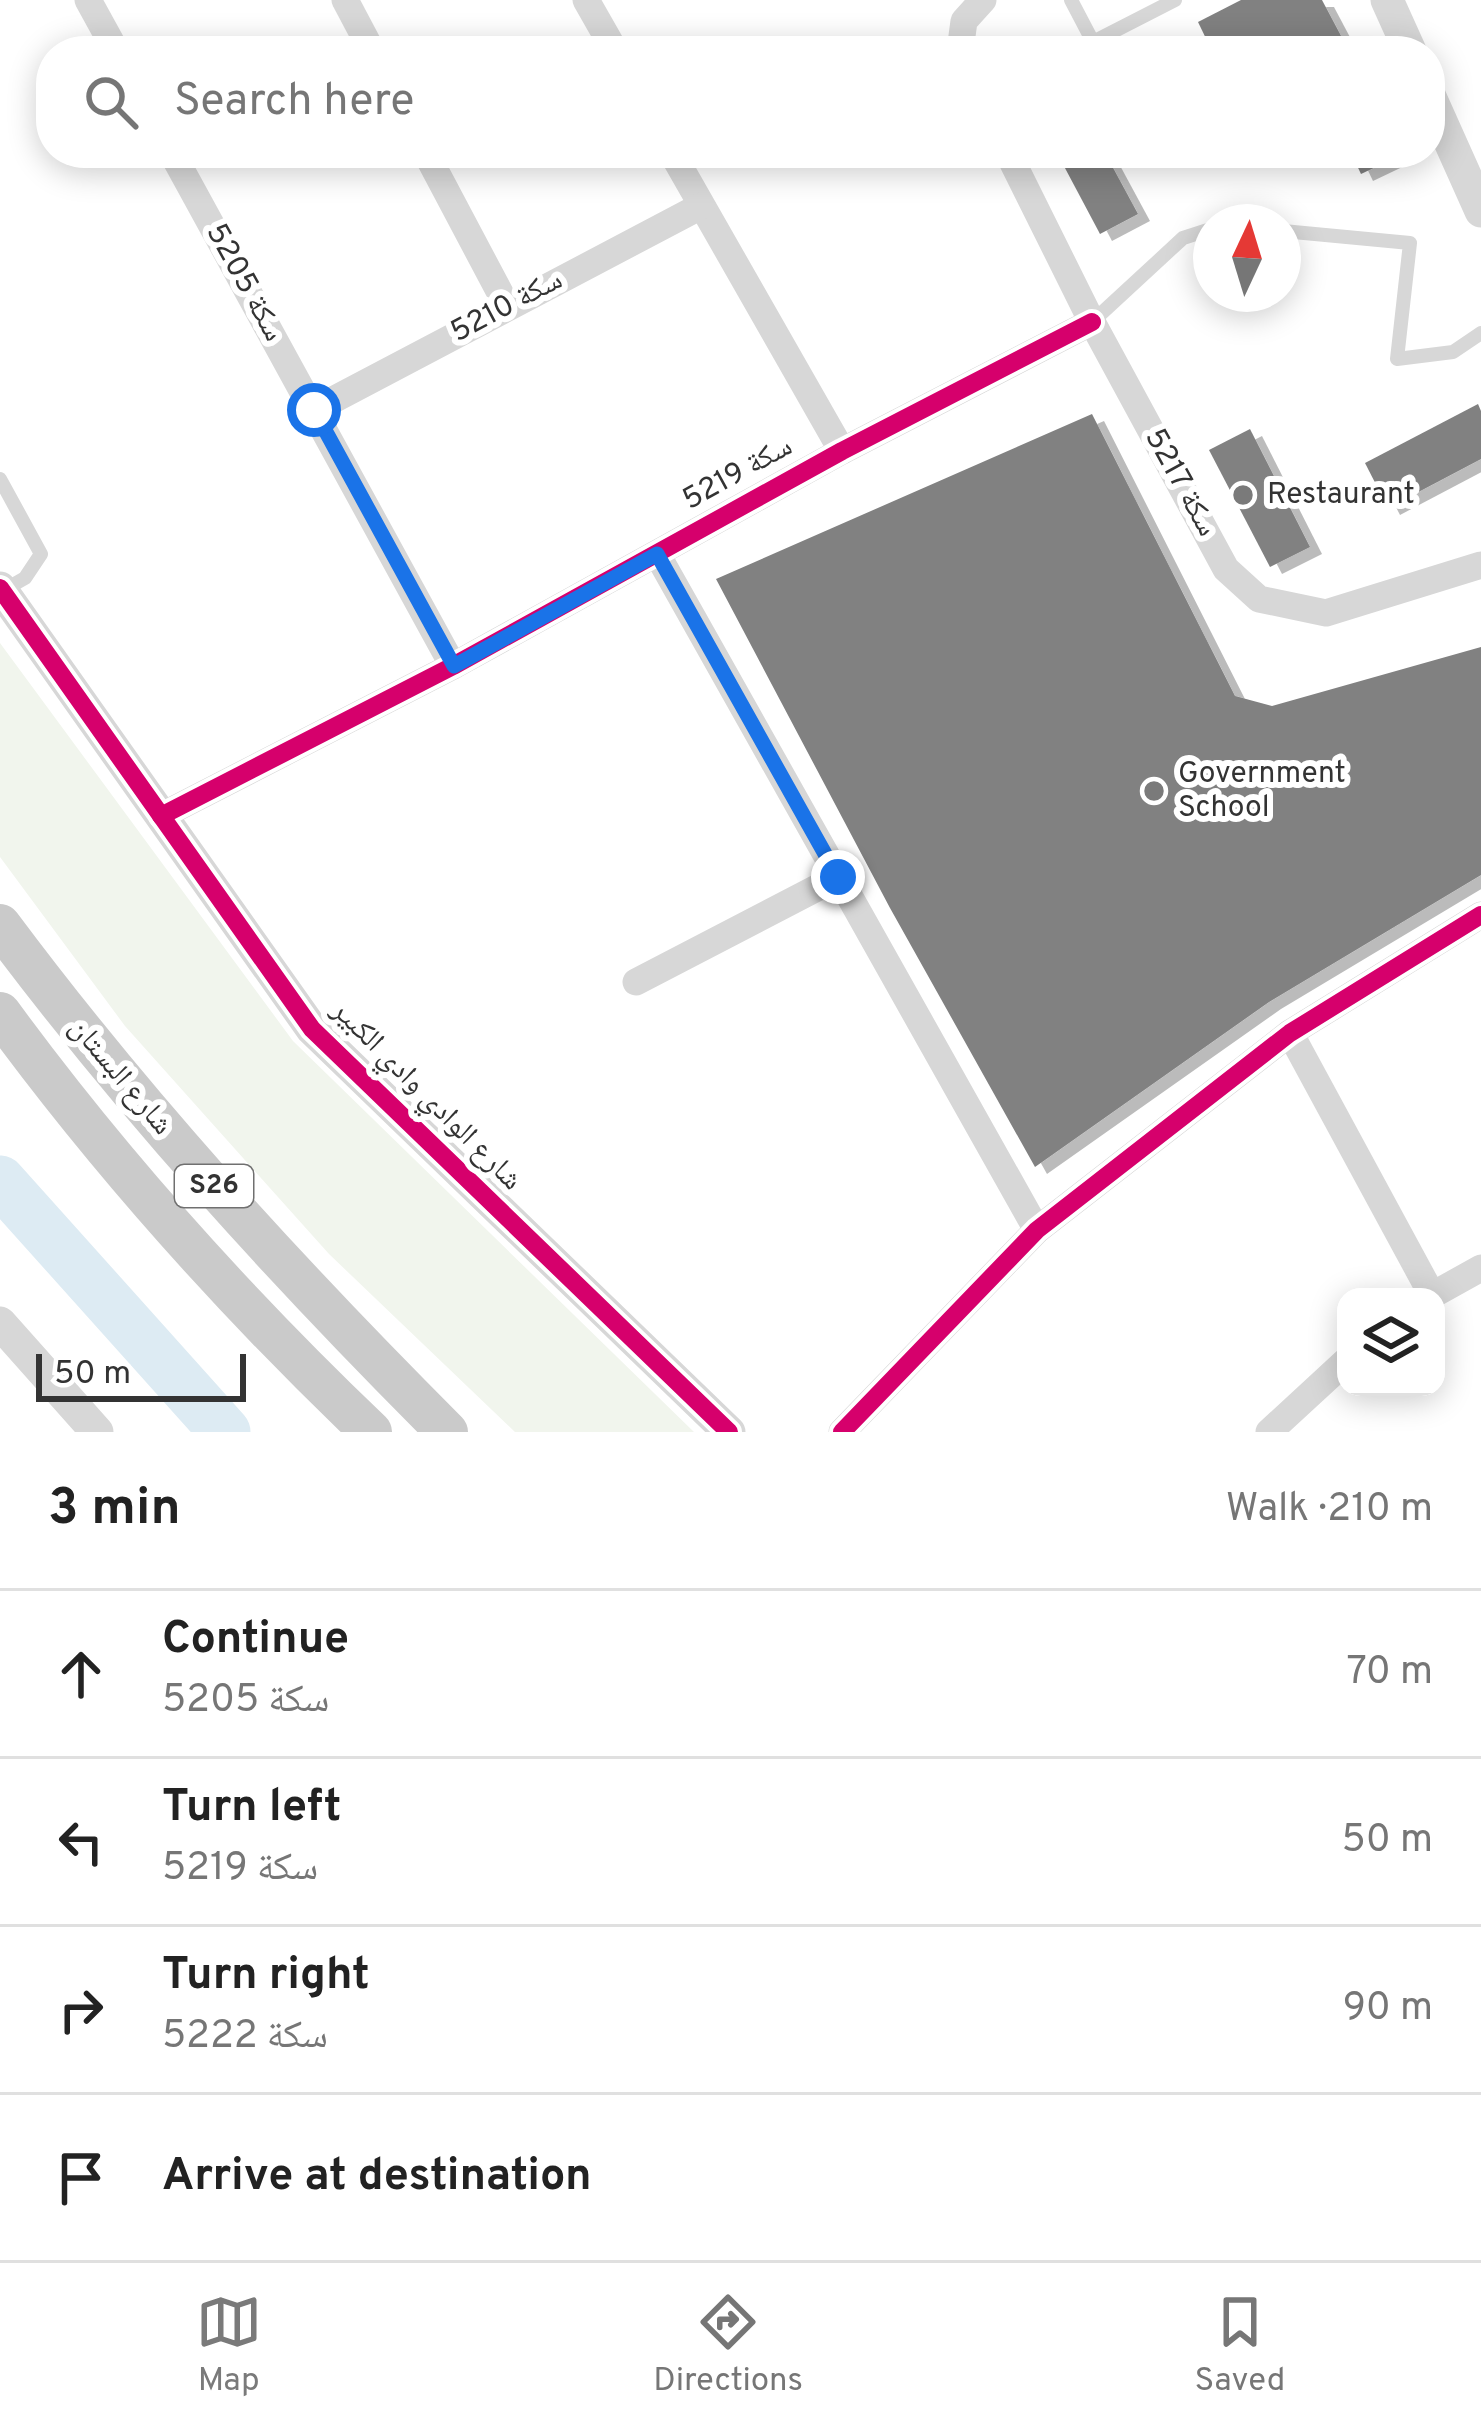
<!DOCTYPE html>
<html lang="en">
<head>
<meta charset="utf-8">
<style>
  :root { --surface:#fff; --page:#f6f6f6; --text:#222; --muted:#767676; --line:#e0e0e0; --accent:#7a7a7a }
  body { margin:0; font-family:Overpass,"Noto Naskh Arabic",sans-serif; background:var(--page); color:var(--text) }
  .controls { position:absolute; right:36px; bottom:36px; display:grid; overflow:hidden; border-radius:24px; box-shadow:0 6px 30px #0003 }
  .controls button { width:108px; height:108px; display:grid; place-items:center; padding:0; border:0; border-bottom:3px solid var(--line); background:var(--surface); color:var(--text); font:60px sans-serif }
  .compass { position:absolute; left:1193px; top:204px; width:108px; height:108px; border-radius:50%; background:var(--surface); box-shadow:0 6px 30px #0003; rotate:4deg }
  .scale { position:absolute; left:36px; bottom:30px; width:210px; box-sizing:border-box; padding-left:12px; border:6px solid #333; border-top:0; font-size:33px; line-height:42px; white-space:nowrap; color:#333; -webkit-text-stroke:9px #fff; paint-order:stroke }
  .stop { position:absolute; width:36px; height:36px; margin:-27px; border:9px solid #1a73e8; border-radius:50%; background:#fff }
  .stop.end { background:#1a73e8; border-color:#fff; box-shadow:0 3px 12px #0008 }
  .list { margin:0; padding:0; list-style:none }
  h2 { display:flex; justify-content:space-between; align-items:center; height:156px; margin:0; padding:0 48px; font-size:51px }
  h2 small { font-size:39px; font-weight:400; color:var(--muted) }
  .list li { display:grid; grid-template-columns:78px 1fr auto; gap:36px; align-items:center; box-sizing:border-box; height:168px; padding:0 48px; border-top:3px solid var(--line) }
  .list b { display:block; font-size:45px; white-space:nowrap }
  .list p { margin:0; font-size:39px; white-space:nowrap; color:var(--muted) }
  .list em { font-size:39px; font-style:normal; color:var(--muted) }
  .icon { flex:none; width:66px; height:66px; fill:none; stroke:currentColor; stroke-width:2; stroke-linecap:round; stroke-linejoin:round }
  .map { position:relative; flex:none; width:1481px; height:1432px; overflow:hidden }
  .search { position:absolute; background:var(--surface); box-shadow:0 6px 30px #0003; left:36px; right:36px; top:36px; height:132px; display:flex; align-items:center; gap:30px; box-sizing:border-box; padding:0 42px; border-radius:48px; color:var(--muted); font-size:45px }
  .sheet { height:828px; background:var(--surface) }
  nav { display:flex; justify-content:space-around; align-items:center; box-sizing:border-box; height:168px; border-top:3px solid var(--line); background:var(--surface); font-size:33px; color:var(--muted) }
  nav a { display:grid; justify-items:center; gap:6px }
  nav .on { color:var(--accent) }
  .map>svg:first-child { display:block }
</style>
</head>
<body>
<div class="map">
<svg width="1481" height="1432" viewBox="0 0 1481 1432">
  <defs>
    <filter id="shadow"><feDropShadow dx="12" dy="7" stdDeviation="0" flood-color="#0004"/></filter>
  </defs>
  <rect width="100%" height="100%" fill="#fff"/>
  <!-- green -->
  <polygon fill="#f1f5ed" points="0,643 293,1041 694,1432 515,1432 329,1254 125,1026 0,857"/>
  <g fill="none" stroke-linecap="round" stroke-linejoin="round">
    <!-- river -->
    <polyline stroke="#ddebf3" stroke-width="51" points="0,1181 225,1432"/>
  </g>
  <!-- building -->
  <g fill="#818181" filter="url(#shadow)">
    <polygon points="1241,0 1322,0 1349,51 1212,51 1198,22"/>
    <polygon points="1057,153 1105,153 1138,214 1100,234"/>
    <polygon points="1351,153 1405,153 1361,174"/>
    <polygon points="1478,404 1481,411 1481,459 1388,508 1365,463"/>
    <polygon points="1092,414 1235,696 1272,706 1481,647 1481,875 1269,1002 1035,1167 890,908 716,579"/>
    <polygon points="1250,429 1310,547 1270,567 1209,450"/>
  </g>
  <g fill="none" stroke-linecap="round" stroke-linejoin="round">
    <!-- service -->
    <g stroke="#d7d7d7" stroke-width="14">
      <polyline points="1071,0 1093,42 1175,0"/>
      <polyline points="1283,231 1410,243 1397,359 1453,352 1481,333"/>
      <polyline points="1092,322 1183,238 1211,229"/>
      <polyline points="0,479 41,554 25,578 4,590"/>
    </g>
    <!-- minor -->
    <g stroke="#d7d7d7" stroke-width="27">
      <polyline points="88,0 116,51"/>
      <polyline points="345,0 372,51"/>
      <polyline points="586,0 615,51"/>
      <polyline points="960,51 964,21 983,0"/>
      <polyline points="172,153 453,666"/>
      <polyline points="426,153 507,306"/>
      <polyline points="672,153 842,451"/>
      <polyline points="1008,153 1092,322 1226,569 1259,599 1326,613 1481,565"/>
      <polyline points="314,410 701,206"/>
      <polyline points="657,554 1037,1230"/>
      <polyline points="161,816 453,666 842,451 1092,322"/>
      <polyline points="636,982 838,877"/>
      <polyline points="1290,1033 1432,1295"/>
      <polyline points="1429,1297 1481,1268"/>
      <polyline points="842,1432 1037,1230 1290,1033 1481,915"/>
      <polyline points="1269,1432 1346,1361"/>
    </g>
    <!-- tertiary -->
    <g stroke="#d7d7d7" stroke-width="33">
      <polyline points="1387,0 1410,51"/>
      <polyline points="1430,97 1481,211"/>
      <polyline points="0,588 312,1029 729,1432"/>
      <polyline points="0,1323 97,1432"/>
    </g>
    <!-- primary -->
    <g stroke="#cacaca" stroke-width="42">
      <path d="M0 925C135 1106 287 1272 447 1432"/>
      <path d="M0 1013C110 1163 237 1304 371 1432"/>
    </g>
    <!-- cycleway casing -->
    <g stroke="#fff" stroke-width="26">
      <g id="cycleway">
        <polyline points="0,588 312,1029 729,1432"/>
        <polyline points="161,816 453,666 842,451 1092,322"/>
        <polyline points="842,1432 1037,1230 1290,1033 1481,915"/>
      </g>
    </g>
    <!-- cycleway -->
    <use href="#cycleway" stroke="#d6006c" stroke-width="18"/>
  </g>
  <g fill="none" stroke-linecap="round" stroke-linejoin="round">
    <!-- route -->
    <polyline stroke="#1a73e8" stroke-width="15" points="314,410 454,666 657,554 838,877"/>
  </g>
  <!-- markers -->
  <g fill="#7a7a7a" stroke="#fff" stroke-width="4.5">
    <circle cx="1243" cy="495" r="12"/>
    <circle cx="1154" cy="791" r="12"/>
  </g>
  <g text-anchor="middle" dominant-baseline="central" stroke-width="12" stroke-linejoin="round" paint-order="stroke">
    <!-- shield labels -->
    <rect fill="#fff" stroke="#707070" stroke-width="3" x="175" y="1165" width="78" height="42" rx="9"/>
    <g font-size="27" font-weight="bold" fill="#333">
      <text x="214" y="1186">S26</text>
    </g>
    <!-- street labels -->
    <g font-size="30" fill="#333" stroke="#fff">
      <text transform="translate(244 283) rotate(61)">سكة 5205</text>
      <text transform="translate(507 307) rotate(-28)">سكة 5210</text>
      <text transform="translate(738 474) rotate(-29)">سكة 5219</text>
      <text transform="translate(1180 483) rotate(61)">سكة 5217</text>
      <text transform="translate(120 1077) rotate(50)">شارع البستان</text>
      <text transform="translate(426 1096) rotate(45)">شارع الوادي وادي الكبير</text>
    </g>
    <!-- poi labels -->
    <g font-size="30" fill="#333" stroke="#fff" text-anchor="start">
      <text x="1267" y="495">Restaurant</text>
      <text x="1178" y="774">Government<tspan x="1178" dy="34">School</tspan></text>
    </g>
  </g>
</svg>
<div class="controls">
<button><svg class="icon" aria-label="layers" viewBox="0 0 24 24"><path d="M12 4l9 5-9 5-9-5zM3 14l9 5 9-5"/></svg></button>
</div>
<svg class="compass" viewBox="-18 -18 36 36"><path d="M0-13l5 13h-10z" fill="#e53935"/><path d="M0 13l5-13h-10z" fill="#767676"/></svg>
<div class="scale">50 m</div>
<div class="stop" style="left:314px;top:410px"></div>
<div class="stop end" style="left:838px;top:877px"></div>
<div class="search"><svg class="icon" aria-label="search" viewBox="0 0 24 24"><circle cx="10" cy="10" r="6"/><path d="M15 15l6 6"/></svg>Search here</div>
</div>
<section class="sheet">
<h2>3 min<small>Walk · 210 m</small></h2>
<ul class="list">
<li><svg class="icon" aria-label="ahead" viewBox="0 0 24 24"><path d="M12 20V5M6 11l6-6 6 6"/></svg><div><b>Continue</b><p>سكة 5205</p></div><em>70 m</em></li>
<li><svg class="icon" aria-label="left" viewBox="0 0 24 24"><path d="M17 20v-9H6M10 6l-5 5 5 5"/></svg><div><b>Turn left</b><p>سكة 5219</p></div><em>50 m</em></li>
<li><svg class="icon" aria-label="right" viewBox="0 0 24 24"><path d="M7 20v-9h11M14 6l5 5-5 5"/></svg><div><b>Turn right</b><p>سكة 5222</p></div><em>90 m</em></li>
<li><svg class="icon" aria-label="arrive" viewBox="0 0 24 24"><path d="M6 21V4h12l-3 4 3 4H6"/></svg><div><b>Arrive at destination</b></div></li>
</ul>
</section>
<nav>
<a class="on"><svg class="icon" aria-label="map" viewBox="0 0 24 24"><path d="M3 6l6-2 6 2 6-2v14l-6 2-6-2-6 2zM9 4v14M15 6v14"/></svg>Map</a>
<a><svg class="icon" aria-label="directions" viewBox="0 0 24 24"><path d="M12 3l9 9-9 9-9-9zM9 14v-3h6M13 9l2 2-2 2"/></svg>Directions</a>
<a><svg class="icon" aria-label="saved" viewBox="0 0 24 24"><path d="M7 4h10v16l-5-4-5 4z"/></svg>Saved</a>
</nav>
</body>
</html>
